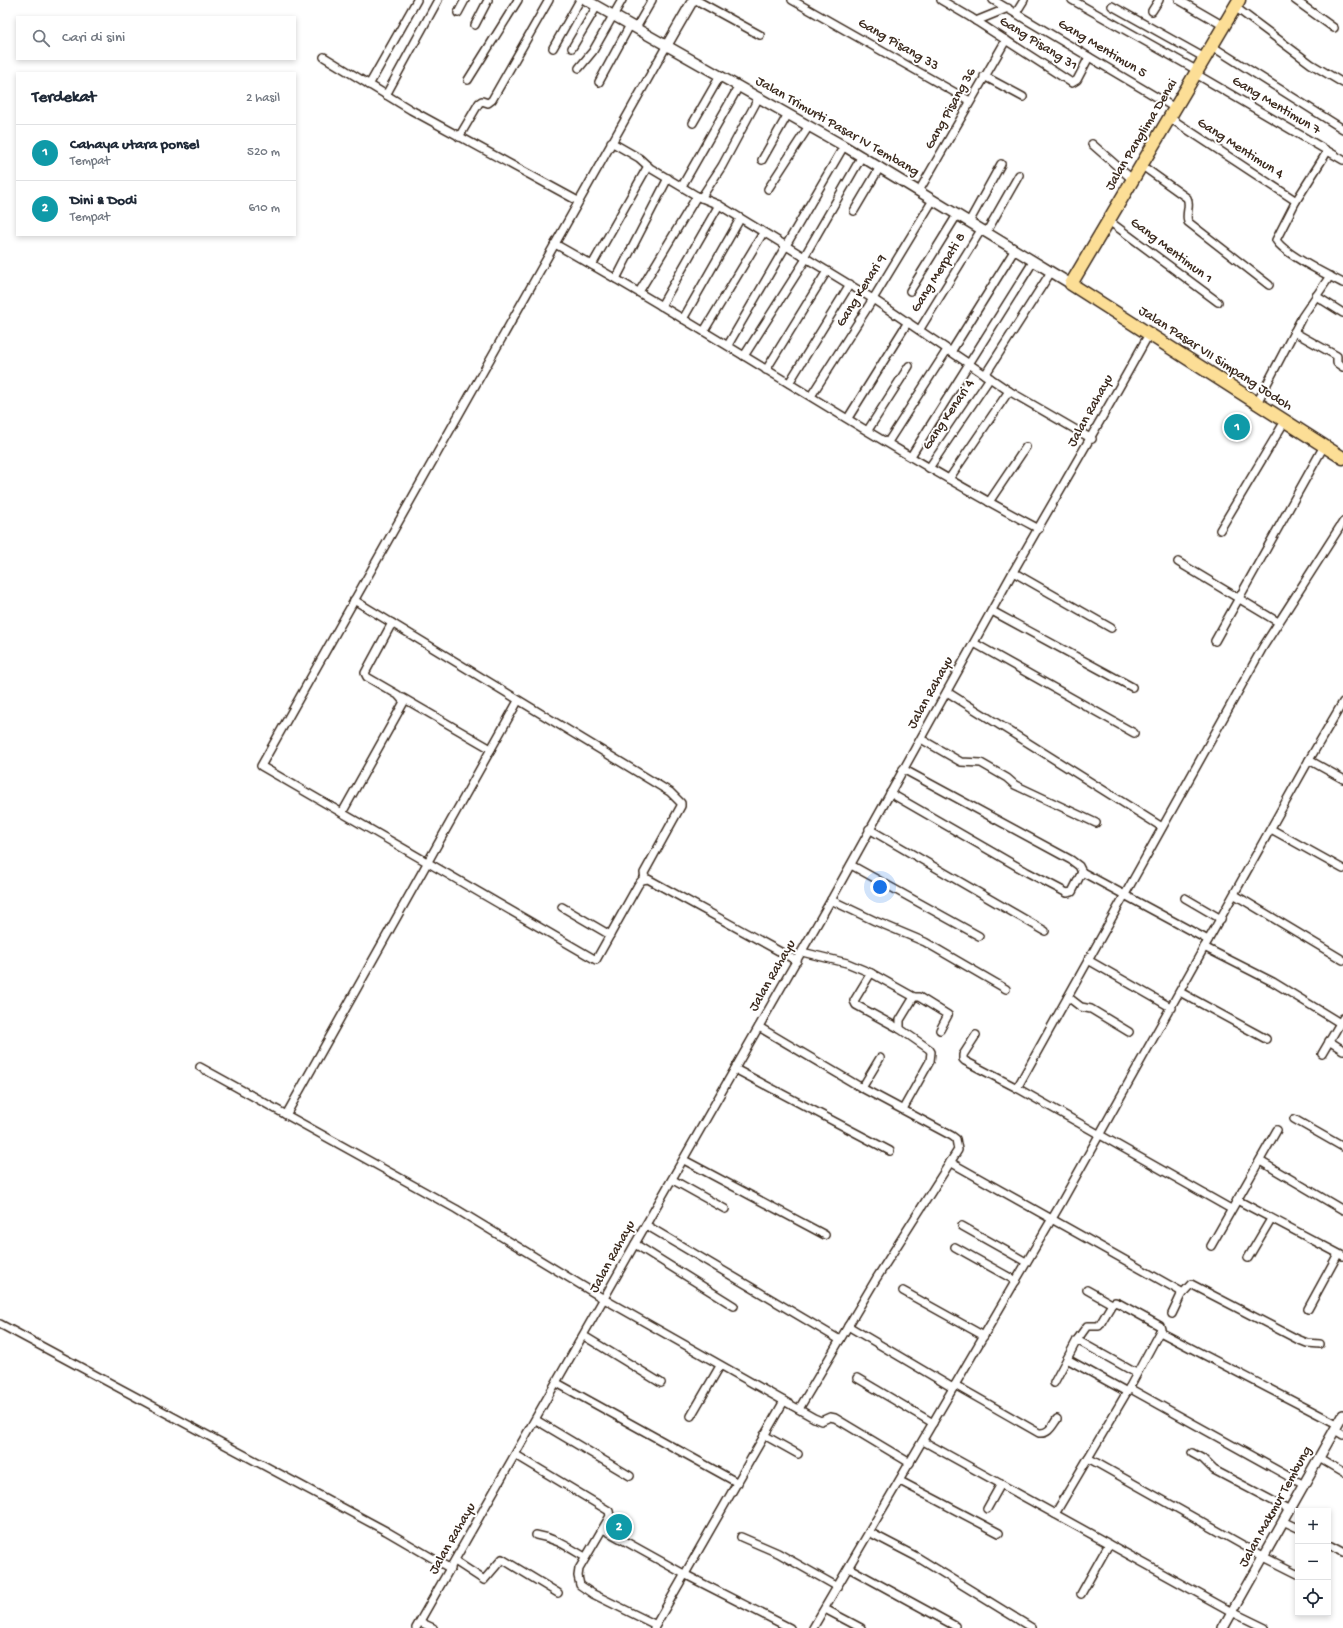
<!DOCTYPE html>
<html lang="id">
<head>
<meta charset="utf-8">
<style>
  :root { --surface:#fff; --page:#f6f6f7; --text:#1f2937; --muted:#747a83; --line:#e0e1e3; --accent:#0f766e }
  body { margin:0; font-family:"Gochi Hand",sans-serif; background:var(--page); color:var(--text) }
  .controls { position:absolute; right:12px; bottom:12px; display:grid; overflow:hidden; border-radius:0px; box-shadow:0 2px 6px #0003 }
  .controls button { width:36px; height:36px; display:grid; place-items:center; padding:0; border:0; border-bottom:1px solid var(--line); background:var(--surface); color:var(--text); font:20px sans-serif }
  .you { position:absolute; left:880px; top:887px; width:14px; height:14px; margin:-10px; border:3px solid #fff; border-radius:50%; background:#1a73e8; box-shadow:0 0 0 6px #1a73e833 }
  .badge { display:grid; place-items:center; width:26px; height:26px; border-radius:50%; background:var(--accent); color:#fff; font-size:13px; font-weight:700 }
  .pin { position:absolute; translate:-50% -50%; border:2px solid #fff; box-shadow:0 1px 4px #0006 }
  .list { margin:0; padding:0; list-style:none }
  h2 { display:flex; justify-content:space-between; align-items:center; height:52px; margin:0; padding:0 16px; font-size:17px }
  h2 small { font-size:13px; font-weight:400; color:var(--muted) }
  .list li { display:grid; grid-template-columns:26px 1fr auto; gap:12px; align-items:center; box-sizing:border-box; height:56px; padding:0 16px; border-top:1px solid var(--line) }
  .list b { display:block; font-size:15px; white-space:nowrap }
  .list p { margin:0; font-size:13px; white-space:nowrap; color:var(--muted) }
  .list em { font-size:13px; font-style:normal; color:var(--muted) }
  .icon { flex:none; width:22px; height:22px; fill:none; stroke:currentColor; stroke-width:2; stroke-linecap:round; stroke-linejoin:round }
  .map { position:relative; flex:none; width:1343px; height:1628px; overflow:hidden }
  .search { position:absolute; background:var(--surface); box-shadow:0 2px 6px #0003; left:16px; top:16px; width:280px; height:44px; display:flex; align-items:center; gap:10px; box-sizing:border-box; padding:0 14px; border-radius:0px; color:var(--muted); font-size:15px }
  .panel { position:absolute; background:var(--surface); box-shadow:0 2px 6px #0003; left:16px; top:72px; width:280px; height:164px; border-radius:0px }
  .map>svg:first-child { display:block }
</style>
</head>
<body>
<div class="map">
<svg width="1343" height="1628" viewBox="0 0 1343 1628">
  <rect width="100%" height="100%" fill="#fff"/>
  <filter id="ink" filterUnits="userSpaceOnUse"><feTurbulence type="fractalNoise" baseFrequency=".025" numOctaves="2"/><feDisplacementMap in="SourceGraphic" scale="8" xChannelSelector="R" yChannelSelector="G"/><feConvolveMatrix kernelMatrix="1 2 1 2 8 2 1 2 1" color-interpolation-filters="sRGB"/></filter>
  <g filter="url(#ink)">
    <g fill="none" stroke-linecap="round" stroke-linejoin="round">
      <!-- minor casing -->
      <g stroke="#3b2a1e" stroke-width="10">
        <g id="minor">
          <polyline points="696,0 760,35"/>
          <polyline points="792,0 970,101"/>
          <polyline points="941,0 970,17 1072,83 1077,80 1089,57"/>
          <polyline points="993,0 1175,108"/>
          <polyline points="1072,0 1198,71"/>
          <polyline points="1179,0 1224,26"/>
          <polyline points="1295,0 1334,28"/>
          <polyline points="1112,6 1205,58"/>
          <polyline points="1235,7 1311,64 1343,83"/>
          <polyline points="1152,11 1159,0"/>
          <polyline points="458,13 465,0"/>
          <polyline points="1016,13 1024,0"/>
          <polyline points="976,21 1008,8"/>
          <polyline points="475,25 488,0"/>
          <polyline points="636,28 652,0"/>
          <polyline points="667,45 261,766 596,960 638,885 642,880 648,879 797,961"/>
          <polyline points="1213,47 1343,129"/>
          <polyline points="553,48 580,0"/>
          <polyline points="572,48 597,6"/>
          <polyline points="324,57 411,110 578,201"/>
          <polyline points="579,68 593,51 622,0"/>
          <polyline points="1196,74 1343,160"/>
          <polyline points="984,76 1023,97"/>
          <polyline points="468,80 518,0"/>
          <polyline points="599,82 630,25"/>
          <polyline points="369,85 417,0"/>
          <polyline points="386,95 438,0"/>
          <polyline points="1170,118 1296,201"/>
          <polyline points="693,123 720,76"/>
          <polyline points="459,137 479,103 482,101 488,103 492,100 549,0"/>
          <polyline points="611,142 639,158 650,168 697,196 719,205 873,299 1009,391 1092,439"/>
          <polyline points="1092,144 1133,180"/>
          <path d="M1327 152 1296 201 1276 240C1284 254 1327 275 1343 283"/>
          <polyline points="762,160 788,114"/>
          <path d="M1141 165 1187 198C1191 205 1185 214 1188 222L1269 285"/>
          <polyline points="682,186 739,86"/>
          <polyline points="768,189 809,126"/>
          <polyline points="919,191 1006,40"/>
          <polyline points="701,198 722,166 759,97"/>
          <polyline points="854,211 880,167"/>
          <polyline points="1109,221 1218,302"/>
          <polyline points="969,222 1001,164"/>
          <polyline points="986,233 1019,175"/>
          <path d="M555 244C718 335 873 441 1039 529"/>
          <polyline points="804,257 862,156"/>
          <polyline points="592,265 648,166"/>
          <polyline points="616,279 668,178"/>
          <polyline points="910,291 957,215"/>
          <polyline points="639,292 697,196"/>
          <polyline points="1316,296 1343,313"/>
          <polyline points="661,306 719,205"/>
          <polyline points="683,319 740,219"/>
          <polyline points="920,329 981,230"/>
          <polyline points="704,331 763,233"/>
          <polyline points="1294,332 1337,356 1337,363 1343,367"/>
          <polyline points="728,345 844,146"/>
          <polyline points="951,352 1014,251"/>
          <polyline points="744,356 806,259"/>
          <polyline points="766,370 827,271"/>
          <polyline points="985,375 1051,272"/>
          <polyline points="789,383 850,284"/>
          <polyline points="811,396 873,299 933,200"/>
          <polyline points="1257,403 1302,317 1330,276"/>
          <polyline points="848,418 908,322"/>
          <polyline points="868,430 909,366"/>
          <polyline points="888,442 947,350"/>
          <polyline points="911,456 1033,262"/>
          <polyline points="929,468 990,378"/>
          <polyline points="949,479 1009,391"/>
          <polyline points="989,502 1026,447"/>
          <polyline points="1220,530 1285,421"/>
          <polyline points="1178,562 1278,622"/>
          <polyline points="1013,572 1111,628"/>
          <polyline points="354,600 670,792 681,803 681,806 644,873 645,879"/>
          <polyline points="992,611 1132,687"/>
          <polyline points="1215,641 1324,446"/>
          <polyline points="974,643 1134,733"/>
          <polyline points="947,692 1162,827"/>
          <polyline points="403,698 491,749"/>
          <polyline points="921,739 961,762 981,763 1007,778 1015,785 1096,823"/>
          <polyline points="1309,760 1343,779"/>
          <polyline points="903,769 1071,860 1079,866 1082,872"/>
          <polyline points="890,793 1027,872 1067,893 1072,892 1082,872 1208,940"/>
          <polyline points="342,813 404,702 398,695 367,677 365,673 392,623"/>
          <polyline points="869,829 1045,931"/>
          <polyline points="1271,829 1343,869"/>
          <polyline points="851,865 979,936"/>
          <polyline points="1235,895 1343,960"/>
          <polyline points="1185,898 1221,919"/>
          <polyline points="831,900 875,921 925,942 1006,989"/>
          <polyline points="562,907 610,935"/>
          <polyline points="1204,947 1273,982 1340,1023"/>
          <polyline points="802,952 847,963 871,973"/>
          <polyline points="1088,960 1172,1008"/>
          <polyline points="1180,992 1266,1039"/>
          <polyline points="1068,997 1081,1007 1091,1009 1129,1032"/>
          <polyline points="759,1027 862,1088 952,1136 956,1139 958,1150 876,1279 799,1409"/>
          <polyline points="900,1029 900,1020 914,997 919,997 948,1015 940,1030"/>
          <polyline points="976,1035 963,1055 963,1059 965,1061 1017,1088 1231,1209"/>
          <polyline points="1329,1041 1343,1050"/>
          <polyline points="1322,1054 1343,1018"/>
          <polyline points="200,1067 456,1209 604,1299 814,1418 821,1421 830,1417 835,1418 910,1463"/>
          <polyline points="735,1069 890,1151"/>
          <polyline points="862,1088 880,1058"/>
          <polyline points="1017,1088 1263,647 1343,522"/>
          <polyline points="903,1109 930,1061 931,1052 929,1049 900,1029 856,1005 854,1001 871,973 914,997"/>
          <polyline points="286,1115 518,701"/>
          <polyline points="1294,1119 1343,1147"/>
          <polyline points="684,1160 825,1235"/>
          <polyline points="1260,1161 1343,1210"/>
          <polyline points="950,1162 1180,1291 1181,1295 1172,1314"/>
          <polyline points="673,1180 725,1209"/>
          <polyline points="1237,1200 1343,1256"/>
          <polyline points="646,1225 840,1340"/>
          <polyline points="962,1226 1026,1262"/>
          <polyline points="635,1244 734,1306"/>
          <polyline points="1211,1246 1277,1130"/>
          <polyline points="955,1247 1016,1281"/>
          <polyline points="1248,1258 1271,1219"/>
          <polyline points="903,1291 984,1336"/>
          <polyline points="1181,1295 1191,1284 1297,1339 1307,1343 1320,1344"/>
          <polyline points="1308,1309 1338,1254"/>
          <polyline points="0,1324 386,1531 451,1569"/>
          <polyline points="848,1326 953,1388"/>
          <polyline points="1160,1332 1337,1424"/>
          <polyline points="584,1336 661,1383"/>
          <polyline points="1077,1340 1087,1326 1099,1326 1112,1304"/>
          <polyline points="1067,1359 1127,1392"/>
          <polyline points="857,1378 933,1423"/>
          <polyline points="557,1383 738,1483"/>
          <polyline points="1054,1383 1077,1340 1136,1373"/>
          <path d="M955 1385 1039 1433C1049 1434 1052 1426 1057 1419"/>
          <polyline points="1129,1388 1304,1485"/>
          <polyline points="691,1416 720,1366"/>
          <polyline points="536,1420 630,1476"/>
          <polyline points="1335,1430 1343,1435"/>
          <polyline points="764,1435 798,1454"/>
          <polyline points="923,1441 1232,1612 1265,1628"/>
          <polyline points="1192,1453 1203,1459 1214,1470 1290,1510"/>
          <polyline points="516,1455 609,1511 610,1516 579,1569 578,1576 580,1585 593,1594 656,1625"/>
          <polyline points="1088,1458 1264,1557 1298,1574"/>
          <polyline points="1319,1458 1343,1472"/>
          <polyline points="900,1481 999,1533"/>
          <polyline points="987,1509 1001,1484"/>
          <polyline points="1055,1514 1127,1392 1161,1329 1160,1326 1120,1304 1115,1302 1112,1304 1087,1290"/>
          <polyline points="1283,1521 1298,1528"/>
          <polyline points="603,1529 684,1574 790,1628"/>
          <polyline points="869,1532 917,1557 1032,1628"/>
          <path d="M536 1535C555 1538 568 1547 585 1557"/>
          <polyline points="741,1537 778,1553 838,1587"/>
          <polyline points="1328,1544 1343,1552"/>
          <polyline points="455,1561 484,1580 502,1559 558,1593"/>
          <polyline points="849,1568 955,1626"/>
          <polyline points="1081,1594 1109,1544"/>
          <polyline points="825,1609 861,1628"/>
          <polyline points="420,1622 433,1628"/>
          <path d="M416 1628 831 900C892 791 952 681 1013 572 1058 493 1105 414 1149 334"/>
          <polyline points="654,1628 784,1401"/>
          <polyline points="813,1628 1060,1205 1309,760 1343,702"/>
        </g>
      </g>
      <!-- tertiary casing -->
      <g stroke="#3b2a1e" stroke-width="12">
        <g id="tertiary">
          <polyline points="586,0 844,146 1071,284"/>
          <polyline points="667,45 693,0"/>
          <polyline points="1223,1628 1343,1415"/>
        </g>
      </g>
      <!-- primary casing -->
      <g stroke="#3b2a1e" stroke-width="15">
        <polyline id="primary" points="1239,0 1071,284 1343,458"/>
      </g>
      <!-- minor -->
      <use href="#minor" stroke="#fff" stroke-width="7"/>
      <!-- tertiary -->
      <use href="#tertiary" stroke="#fff" stroke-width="9"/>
      <!-- primary -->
      <use href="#primary" stroke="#fcde96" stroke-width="12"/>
    </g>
  </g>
  <g text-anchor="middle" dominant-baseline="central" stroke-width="4" stroke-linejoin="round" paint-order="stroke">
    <!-- street labels -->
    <g font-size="14" fill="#3b2a1e" stroke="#fff">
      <text transform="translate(1038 44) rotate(32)">Gang Pisang 31</text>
      <text transform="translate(898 45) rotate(30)">Gang Pisang 33</text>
      <text transform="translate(1102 49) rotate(31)">Gang Mentimun 5</text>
      <text transform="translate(1276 106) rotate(31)">Gang Mentimun 7</text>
      <text transform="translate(951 109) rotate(-61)">Gang Pisang 36</text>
      <text transform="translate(837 127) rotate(30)">Jalan Trimurti Pasar IV Tembang</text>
      <text transform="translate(1142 135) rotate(-59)">Jalan Panglima Denai</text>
      <text transform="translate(1240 149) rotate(33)">Gang Mentimun 4</text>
      <text transform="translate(1171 251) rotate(37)">Gang Mentimun 1</text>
      <text transform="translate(939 273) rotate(-58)">Gang Merpati 8</text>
      <text transform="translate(862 291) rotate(-58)">Gang Kenari 9</text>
      <text transform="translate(1215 359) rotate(33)">Jalan Pasar VII Simpang Jodoh</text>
      <text transform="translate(1091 411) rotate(-61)">Jalan Rahayu</text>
      <text transform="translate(949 415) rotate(-56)">Gang Kenari 4</text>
      <text transform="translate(931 693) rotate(-61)">Jalan Rahayu</text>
      <text transform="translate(773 976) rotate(-60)">Jalan Rahayu</text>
      <text transform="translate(613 1257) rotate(-61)">Jalan Rahayu</text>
      <text transform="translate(1276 1507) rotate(-61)">Jalan Makmur Tembung</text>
      <text transform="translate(453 1539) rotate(-60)">Jalan Rahayu</text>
    </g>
  </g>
</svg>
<div class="controls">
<button>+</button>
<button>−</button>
<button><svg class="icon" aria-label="locate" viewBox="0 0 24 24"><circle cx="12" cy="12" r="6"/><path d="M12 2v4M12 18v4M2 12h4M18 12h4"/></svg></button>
</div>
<div class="you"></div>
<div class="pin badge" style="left:1237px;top:427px;background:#0f9aa8">1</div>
<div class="pin badge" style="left:619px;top:1527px;background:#0f9aa8">2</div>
<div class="search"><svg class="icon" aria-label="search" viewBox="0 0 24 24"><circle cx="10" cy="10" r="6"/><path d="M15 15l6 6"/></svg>Cari di sini</div>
<section class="panel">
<h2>Terdekat<small>2 hasil</small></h2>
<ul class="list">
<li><span class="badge" style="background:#0f9aa8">1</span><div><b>Cahaya utara ponsel</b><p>Tempat</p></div><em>520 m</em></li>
<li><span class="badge" style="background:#0f9aa8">2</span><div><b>Dini &amp; Dodi</b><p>Tempat</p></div><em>610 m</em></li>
</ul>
</section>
</div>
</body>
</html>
